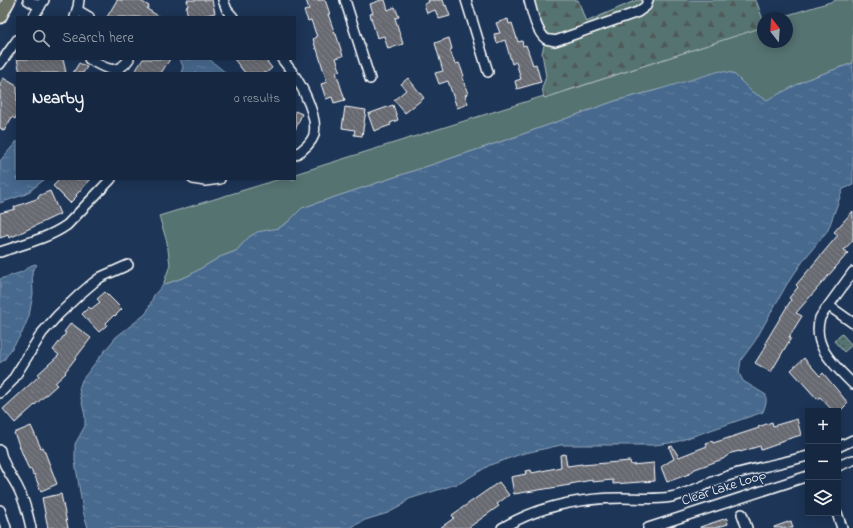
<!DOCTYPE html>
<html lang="en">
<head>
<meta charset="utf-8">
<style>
  :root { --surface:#162841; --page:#23344c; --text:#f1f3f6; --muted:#9ea6b1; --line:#35445a }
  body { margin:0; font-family:"Indie Flower",sans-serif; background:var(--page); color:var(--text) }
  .controls { position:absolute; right:12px; bottom:12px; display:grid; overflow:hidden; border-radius:0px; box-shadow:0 2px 10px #0003 }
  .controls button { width:36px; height:36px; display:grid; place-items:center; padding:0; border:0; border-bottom:1px solid var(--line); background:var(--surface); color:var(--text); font:20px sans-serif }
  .compass { position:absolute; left:757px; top:12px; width:36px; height:36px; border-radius:50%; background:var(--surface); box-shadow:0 2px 10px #0003; rotate:343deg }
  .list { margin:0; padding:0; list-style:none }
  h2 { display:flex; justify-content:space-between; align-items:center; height:52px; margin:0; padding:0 16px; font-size:17px }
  h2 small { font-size:13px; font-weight:400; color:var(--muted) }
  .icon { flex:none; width:22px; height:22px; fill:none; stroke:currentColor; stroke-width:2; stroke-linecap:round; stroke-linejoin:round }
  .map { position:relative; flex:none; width:853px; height:528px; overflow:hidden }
  .search { position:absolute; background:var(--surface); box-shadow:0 2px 10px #0003; left:16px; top:16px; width:280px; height:44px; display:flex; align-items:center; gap:10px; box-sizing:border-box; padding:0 14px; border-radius:0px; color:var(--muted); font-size:15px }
  .panel { position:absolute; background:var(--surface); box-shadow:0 2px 10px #0003; left:16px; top:72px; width:280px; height:108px; border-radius:0px }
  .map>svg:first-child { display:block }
</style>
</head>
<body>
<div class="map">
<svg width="853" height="528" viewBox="0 0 853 528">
  <defs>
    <pattern id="forest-firs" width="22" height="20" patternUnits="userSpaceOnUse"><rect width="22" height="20" fill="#557371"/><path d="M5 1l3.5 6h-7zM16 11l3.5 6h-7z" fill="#4f5a59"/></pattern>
    <pattern id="park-dots" width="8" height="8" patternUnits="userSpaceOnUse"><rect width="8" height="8" fill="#557371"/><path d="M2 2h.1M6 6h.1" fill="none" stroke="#4f5a59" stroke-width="1.8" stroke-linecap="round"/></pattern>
    <pattern id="water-ripples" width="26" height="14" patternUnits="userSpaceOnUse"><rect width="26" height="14" fill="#47698e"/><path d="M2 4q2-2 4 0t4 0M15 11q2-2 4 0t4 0" fill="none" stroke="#63809f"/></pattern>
    <pattern id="building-back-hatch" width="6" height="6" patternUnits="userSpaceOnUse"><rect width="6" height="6" fill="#686a72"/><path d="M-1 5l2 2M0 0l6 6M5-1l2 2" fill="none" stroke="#7f8087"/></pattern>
  </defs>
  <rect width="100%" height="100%" fill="#1d3557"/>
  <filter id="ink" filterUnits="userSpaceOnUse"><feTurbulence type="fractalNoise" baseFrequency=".025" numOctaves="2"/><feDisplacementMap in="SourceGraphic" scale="8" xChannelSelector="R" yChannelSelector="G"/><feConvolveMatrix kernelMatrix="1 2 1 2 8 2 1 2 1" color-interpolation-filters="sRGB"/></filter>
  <g filter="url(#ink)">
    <!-- grass -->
    <polygon fill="#557371" stroke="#aab9b8" points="837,0 853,0 853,63 808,79 767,101 752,92 733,73 657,90 615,101 512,138 302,208 288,222 279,228 257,233 249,237 236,251 220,257 188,276 163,285 170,265 167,242 159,216 280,179 295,179 295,174 544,96 545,98 763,27 763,42 787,42 787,18 778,18"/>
    <!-- forest -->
    <polygon fill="url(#forest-firs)" stroke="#aab9b8" points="532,0 578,0 586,22 637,0 756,0 763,20 763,27 544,98 542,87 546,77 542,53 545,41"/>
    <!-- park -->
    <polygon fill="url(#park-dots)" stroke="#aab9b8" points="842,334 852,345 844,352 834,341"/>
    <!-- water -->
    <g fill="url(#water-ripples)" stroke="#91a5bb">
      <polygon points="180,59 209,59 226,73 181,73 183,67"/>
      <polygon points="853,63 853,185 843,189 828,230 806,257 787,284 755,341 741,360 739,373 743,381 766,395 766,403 763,412 676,442 655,445 561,445 521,454 490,465 460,483 409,499 401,506 388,513 365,520 350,528 88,528 83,511 75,461 75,444 85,426 85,416 79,389 82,380 99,358 116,337 143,316 147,312 154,295 163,285 188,276 220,257 236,251 249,237 257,232 279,228 288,222 302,208 512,138 615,101 657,90 720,71 733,73 752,92 767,100 808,79"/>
      <polygon points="17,141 17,179 45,179 26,194 0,203 0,161"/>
      <polygon points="35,264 37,265 32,271 33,294 29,316 22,333 4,360 0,363 0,279 22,272 30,266"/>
    </g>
    <!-- building -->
    <g fill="url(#building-back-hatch)" stroke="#fff">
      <polygon points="117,0 139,0 149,6 147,9 160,17 107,17"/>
      <polygon points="187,0 212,0 215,13 197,17 188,17 186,7 188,6"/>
      <polygon points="306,0 325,0 330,14 328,14 335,34 336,34 343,56 336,58 340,70 336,72 345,100 334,103 332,97 326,99 321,84 327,82 317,49 316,49 313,39 317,37 311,20 308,21 304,11 309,9"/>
      <polygon points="381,0 385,0 388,10 395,7 399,17 395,18 403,44 388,49 384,36 377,38 370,14 373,13 370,4"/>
      <polygon points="428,0 443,0 445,6 446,5 450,16 439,19 435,10 427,13 424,4 429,2"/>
      <polygon points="508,19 509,24 512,23 518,42 522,41 523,46 526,45 533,65 536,64 541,82 517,89 515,81 521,79 516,62 512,64 505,40 497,43 494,34 500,33 496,23"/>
      <polygon points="449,38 452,49 450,50 455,64 459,63 464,76 462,77 468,94 465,95 468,104 457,108 448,81 439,84 435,73 443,71 435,43"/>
      <polygon points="17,59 63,59 66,73 20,73"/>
      <polygon points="143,59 170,59 161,73 134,73"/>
      <polygon points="234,59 265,59 272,68 266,73 245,73"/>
      <polygon points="79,63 87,67 83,73 73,73"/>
      <polygon points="3,78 17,86 17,115 15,119 12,117 4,131 0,128 0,84"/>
      <polygon points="408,78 424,98 405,113 394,100 406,90 401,84"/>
      <polygon points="393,105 398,120 390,123 391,125 374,131 368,114"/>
      <polygon points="345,107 366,110 362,136 354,135 355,130 342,128"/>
      <polygon points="295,111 302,114 295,130"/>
      <polygon points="60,179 91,179 76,195 77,196 70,203 53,186"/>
      <polygon points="50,191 60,214 16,235 9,238 8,235 0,238 0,213 15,209 14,207 39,198 38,196"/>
      <polygon points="853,211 853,240 844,250 848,253 796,313 802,316 789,337 791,338 771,372 755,363 767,344 765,343 791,300 789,298 798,287 796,285 838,235 834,232"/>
      <polygon points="105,292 122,309 115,316 114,315 106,323 107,325 99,332 82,314 89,307 91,309 100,302 97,299"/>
      <polygon points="71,323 91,338 65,372 66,373 55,383 57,385 15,423 3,409 39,376 38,374 59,355 53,350 66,333 64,332"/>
      <polygon points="804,358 820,376 823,373 848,403 840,411 833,411 820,397 817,399 791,370"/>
      <polygon points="797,419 801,435 778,442 778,444 761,450 760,446 740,452 740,451 731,453 723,459 695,469 689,474 667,482 661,467 670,461 674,459 669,447 672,446 679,457 707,446 706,443 712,441 713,443 759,428 758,427 772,422 773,426"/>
      <polygon points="31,426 41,448 43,447 57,484 41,491 34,474 33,475 31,469 29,470 14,433"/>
      <polygon points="565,454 567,466 582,464 582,465 630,461 631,465 654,463 655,481 613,484 613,480 592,482 592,480 570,484 570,485 514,494 511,477 526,474 525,471 531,470 532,473 561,467 560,455"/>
      <polygon points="499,482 509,495 497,504 499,506 468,528 440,528 454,518 452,515"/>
      <polygon points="61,494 68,528 48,528 42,498"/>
      <polygon points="727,518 728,524 715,528 700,528 700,527"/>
      <polygon points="791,521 793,528 774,528 774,527"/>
    </g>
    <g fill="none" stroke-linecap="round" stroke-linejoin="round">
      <!-- minor casing -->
      <g stroke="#fff" stroke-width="12">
        <g id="minor">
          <polyline points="28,0 40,7"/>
          <polyline points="223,0 227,10 233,17"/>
          <polyline points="345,0 370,79"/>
          <polyline points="466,0 488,72"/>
          <path d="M529 0C532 11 536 32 546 39 548 40 552 40 555 41L638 12 646 6 648 0"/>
          <polyline points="77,10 89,17"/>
          <polyline points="33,17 44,0"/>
          <polyline points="75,17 78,7 79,0"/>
          <path d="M89 59C104 68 117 77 129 59"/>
          <polyline points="282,59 293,73"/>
          <polyline points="0,64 17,40"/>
          <path d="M295 76C304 90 318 118 314 135 311 144 303 150 295 155"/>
          <polyline points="193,179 205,181 220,179"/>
          <path d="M0 252C23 244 47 239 67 225L111 179"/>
          <path d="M853 272C845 283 837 294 829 305 826 309 822 314 820 318 811 346 836 367 853 384"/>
          <polyline points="829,306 853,323"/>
          <polyline points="0,393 12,381 42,333 58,315 79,295 93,283 101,277 128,265"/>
          <polyline points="838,447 853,440"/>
          <path d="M0 450C2 464 11 475 17 486 24 499 28 514 31 528"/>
          <polyline points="838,466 853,460"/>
          <polyline points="0,510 6,528"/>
          <polyline points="837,513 842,528"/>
          <polyline points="742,514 747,528"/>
          <path d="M502 528C539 506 579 498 622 498 638 498 654 500 671 497 692 493 710 481 731 475 756 468 782 463 808 456"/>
          <polyline points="648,528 808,476"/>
        </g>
      </g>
      <!-- major casing -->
      <g stroke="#fff" stroke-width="15">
        <polyline id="major" points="0,17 9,0"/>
      </g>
      <!-- minor -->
      <use href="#minor" stroke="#1d3557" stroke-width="9"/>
      <!-- major -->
      <use href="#major" stroke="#6b7165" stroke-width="12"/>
    </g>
  </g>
  <g text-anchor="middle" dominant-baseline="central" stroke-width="3" stroke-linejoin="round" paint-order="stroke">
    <!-- street labels -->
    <g font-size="14" fill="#fff" stroke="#1d3557">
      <text transform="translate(724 488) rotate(-18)">Clear Lake Loop</text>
    </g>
  </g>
</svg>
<div class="controls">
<button>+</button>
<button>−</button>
<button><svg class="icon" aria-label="layers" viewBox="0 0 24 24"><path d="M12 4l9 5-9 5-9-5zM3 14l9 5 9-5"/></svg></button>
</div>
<svg class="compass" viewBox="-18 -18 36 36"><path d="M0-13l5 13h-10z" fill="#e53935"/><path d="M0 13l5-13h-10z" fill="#9ea6b1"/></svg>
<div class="search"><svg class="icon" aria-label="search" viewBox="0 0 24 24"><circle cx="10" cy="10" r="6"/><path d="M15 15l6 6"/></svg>Search here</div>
<section class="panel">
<h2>Nearby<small>0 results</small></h2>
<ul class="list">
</ul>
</section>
</div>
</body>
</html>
